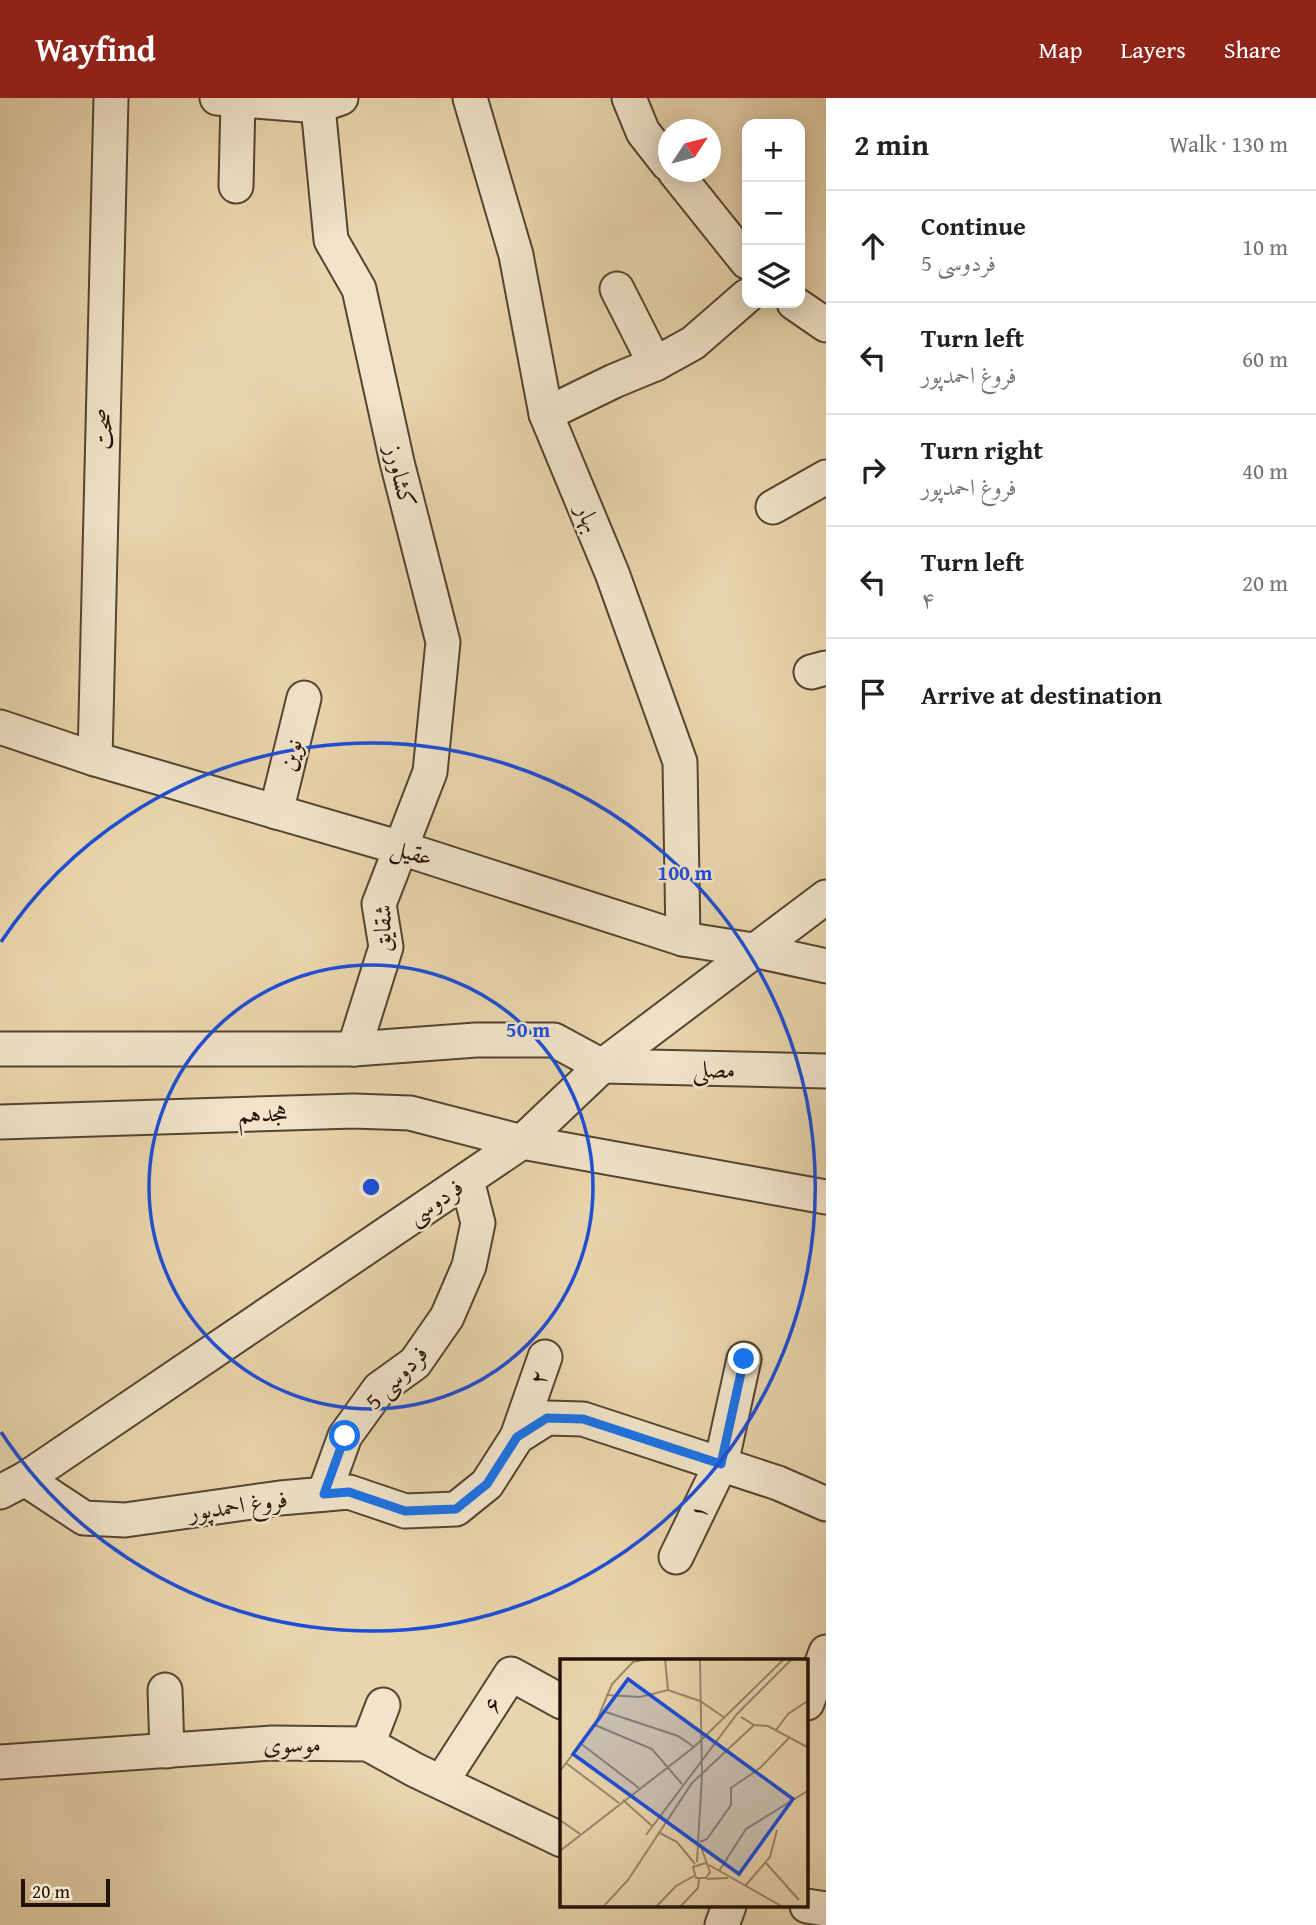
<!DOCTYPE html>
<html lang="en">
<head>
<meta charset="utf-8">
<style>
  :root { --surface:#fff; --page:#f6f6f6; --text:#202124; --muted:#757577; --line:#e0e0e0; --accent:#8f2418 }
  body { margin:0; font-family:"Gentium Book Plus",Amiri,serif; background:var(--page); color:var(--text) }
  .controls { position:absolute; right:21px; top:21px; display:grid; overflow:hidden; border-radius:14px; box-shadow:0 4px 18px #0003 }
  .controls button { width:63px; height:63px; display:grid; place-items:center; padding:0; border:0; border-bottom:2px solid var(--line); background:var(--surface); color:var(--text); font:35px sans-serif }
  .compass { position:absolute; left:658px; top:21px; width:63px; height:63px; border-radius:50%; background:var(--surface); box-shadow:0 4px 18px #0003; rotate:54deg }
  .scale { position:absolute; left:21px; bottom:18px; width:89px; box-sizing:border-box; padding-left:7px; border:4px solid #231306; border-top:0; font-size:19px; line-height:24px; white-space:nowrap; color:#231306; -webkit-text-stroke:5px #f1e4ca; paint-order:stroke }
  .stop { position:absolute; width:21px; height:21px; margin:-16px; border:5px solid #1a73e8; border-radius:50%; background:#fff }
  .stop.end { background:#1a73e8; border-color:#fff; box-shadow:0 2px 7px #0008 }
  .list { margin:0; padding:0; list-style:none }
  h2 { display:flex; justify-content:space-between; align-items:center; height:91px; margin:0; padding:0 28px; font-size:30px }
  h2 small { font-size:23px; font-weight:400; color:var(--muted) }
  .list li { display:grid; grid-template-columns:46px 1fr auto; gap:21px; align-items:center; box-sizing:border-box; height:112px; padding:0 28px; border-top:2px solid var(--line) }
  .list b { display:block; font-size:26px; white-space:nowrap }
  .list p { margin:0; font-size:23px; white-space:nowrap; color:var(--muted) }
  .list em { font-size:23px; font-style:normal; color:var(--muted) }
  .icon { flex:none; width:38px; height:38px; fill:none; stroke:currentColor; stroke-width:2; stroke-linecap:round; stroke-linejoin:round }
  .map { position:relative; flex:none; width:826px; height:1827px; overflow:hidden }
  header { display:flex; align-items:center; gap:42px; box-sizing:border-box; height:98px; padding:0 35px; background:var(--accent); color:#fff }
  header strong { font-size:33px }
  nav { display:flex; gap:38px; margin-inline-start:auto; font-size:24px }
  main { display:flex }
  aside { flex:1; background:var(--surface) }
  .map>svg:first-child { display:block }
</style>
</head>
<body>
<header>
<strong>Wayfind</strong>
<nav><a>Map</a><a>Layers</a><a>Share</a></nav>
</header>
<main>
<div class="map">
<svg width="826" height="1827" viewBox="0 0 826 1827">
  <rect width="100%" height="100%" fill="#e9d5ad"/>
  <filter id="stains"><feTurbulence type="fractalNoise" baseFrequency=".00286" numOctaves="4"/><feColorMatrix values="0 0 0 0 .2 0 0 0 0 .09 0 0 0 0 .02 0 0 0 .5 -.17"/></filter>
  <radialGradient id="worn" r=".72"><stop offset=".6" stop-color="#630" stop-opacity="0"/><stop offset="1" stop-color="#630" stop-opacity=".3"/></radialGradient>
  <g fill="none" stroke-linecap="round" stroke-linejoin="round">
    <!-- minor casing -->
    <g stroke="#544430" stroke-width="37">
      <g id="minor">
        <polyline points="217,0 318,8 341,0"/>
        <polyline points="470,0 516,157 546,316 612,475 680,664 683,841"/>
        <polyline points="629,0 643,34 668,66"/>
        <polyline points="318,8 331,142 359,191 397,364 443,544 430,674 379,806 386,849 354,951"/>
        <polyline points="675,74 747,164"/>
        <polyline points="236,88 238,2"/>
        <polyline points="617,191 655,266"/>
        <polyline points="794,205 826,227"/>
        <polyline points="546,316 614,283 655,266 693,245 747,198"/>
        <polyline points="773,409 826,379"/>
        <polyline points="811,574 826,570"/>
        <polyline points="0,629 95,661 401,750 683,841 753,852 826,868"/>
        <polyline points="95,661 111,0"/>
        <polyline points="276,714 304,600"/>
        <polyline points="0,951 354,951 476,942 554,942 602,968 826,973"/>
        <polyline points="0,1024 354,1013 410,1015 522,1044 826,1099"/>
        <polyline points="517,1339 545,1259"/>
        <polyline points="25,1381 84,1420 125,1422 280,1400 349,1394 405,1413 456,1411 487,1386 517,1339 547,1320 583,1321 778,1385 826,1406"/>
        <polyline points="0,1394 25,1381 522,1044 602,968 826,799"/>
        <polyline points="324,1396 345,1338 379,1291 415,1265 447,1219 469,1168 478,1125 467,1082"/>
        <polyline points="676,1459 721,1366 744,1261"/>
        <polyline points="165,1592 167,1653"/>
        <polyline points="807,1605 826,1554"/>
        <polyline points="368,1646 383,1607"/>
        <polyline points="0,1664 272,1645 368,1646 415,1672 562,1742"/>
        <polyline points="442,1683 511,1576 562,1604"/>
        <polyline points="807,1808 826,1811"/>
        <polyline points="722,1827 729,1808"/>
      </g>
    </g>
    <!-- minor -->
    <use href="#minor" stroke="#f1e4ca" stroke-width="33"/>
  </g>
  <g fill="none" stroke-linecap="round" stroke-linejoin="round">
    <!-- route -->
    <polyline stroke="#1a73e8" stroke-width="9" points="345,1338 324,1396 349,1394 405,1413 456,1411 487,1386 517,1339 547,1320 583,1321 721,1366 744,1261"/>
  </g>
  <!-- distance rings -->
  <g fill="none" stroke="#1d4ed8" stroke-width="3.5">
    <circle cx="371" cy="1089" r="222"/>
    <path d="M1 844A444 444 0 1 1 1 1334"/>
  </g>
  <g text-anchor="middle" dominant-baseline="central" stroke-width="5" stroke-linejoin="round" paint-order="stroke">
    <!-- street labels -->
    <g font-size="24" fill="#231306" stroke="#f1e4ca">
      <text transform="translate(103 331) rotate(-89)">صحت</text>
      <text transform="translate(401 378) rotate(76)">کشاورز</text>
      <text transform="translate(589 420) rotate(67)">بهار</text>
      <text transform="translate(290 657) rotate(-76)">نوین</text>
      <text transform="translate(412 754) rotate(17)">عقیل</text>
      <text transform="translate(382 830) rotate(-88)">شقایق</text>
      <text transform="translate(714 971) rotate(1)">مصلی</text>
      <text transform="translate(263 1015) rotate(-1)">هجدهم</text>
      <text transform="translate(435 1103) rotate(-34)">فردوسی</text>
      <text transform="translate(396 1279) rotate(-46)">5 فردوسی</text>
      <text transform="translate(538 1279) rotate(-71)">۲</text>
      <text transform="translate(238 1407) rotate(-8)">فروغ احمدپور</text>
      <text transform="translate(698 1413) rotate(-64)">۱</text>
      <text transform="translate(492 1606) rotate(-57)">۶</text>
      <text transform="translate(292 1646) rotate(-1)">موسوی</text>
    </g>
  </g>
  <!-- overview -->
  <g transform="translate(560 1561)">
    <rect width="248" height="248" fill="#e9d5ad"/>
    <path fill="none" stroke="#9a876a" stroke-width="2" d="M105 0 108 31M46 36 80 38 108 31 140 42 165 59M40 51 118 77 134 88M181 58 194 66 208 67 249 89M35 66 92 90 122 125M216 71 228 55 249 41M20 84 79 129M6 104 59 144M0 112 35 66 52 25 73 3 89 0M63 141 92 167M0 161 20 175M98 173 117 183 135 205M86 176 177 55 232 0M140 183 147 180 171 146V129L200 109 229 79M140 185 150 213 146 219H136L133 208 146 204M0 192 134 88 224 0M137 203 142 116 140 0M206 204 239 241M149 206 223 248M159 212 186 170 249 131M147 220 168 219M185 227 210 198 217 171M43 248 68 221 132 124 194 66M96 248 116 227 134 217M120 248 138 229 139 220"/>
    <path fill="#1d4ed8" fill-opacity="0.15" stroke="#1d4ed8" stroke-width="3.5" d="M68 20 233 140 179 215 13 95Z"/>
    <rect width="248" height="248" fill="none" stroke="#231306" stroke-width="3.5"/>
  </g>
  <circle cx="371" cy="1089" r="10" fill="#1d4ed8" stroke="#f1e4ca" stroke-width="3.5"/>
  <g font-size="21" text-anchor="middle" font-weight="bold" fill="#1d4ed8" stroke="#f1e4ca" stroke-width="5" stroke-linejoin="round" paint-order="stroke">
    <text x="685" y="782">100 m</text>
    <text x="528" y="939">50 m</text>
  </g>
  <rect width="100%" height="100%" filter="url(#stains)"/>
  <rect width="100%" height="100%" fill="url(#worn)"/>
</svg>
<div class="controls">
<button>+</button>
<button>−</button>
<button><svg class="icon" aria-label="layers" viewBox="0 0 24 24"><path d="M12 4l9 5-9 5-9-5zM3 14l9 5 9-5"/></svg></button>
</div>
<svg class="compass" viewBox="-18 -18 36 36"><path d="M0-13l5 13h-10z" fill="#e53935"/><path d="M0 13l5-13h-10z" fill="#757577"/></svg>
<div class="scale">20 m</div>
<div class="stop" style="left:345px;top:1338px"></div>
<div class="stop end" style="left:744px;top:1261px"></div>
</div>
<aside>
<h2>2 min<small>Walk · 130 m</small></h2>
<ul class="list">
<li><svg class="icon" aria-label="ahead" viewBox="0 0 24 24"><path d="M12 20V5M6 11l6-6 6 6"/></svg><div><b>Continue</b><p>5 فردوسی</p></div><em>10 m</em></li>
<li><svg class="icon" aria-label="left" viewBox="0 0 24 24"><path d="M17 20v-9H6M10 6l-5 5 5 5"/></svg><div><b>Turn left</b><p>فروغ احمدپور</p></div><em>60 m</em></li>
<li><svg class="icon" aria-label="right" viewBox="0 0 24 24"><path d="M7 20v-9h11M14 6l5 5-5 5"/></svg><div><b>Turn right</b><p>فروغ احمدپور</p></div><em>40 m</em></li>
<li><svg class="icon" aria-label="left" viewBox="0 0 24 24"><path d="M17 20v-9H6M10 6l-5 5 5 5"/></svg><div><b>Turn left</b><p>۴</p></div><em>20 m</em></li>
<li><svg class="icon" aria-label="arrive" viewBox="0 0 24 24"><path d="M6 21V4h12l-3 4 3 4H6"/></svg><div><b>Arrive at destination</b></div></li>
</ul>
</aside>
</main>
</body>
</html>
